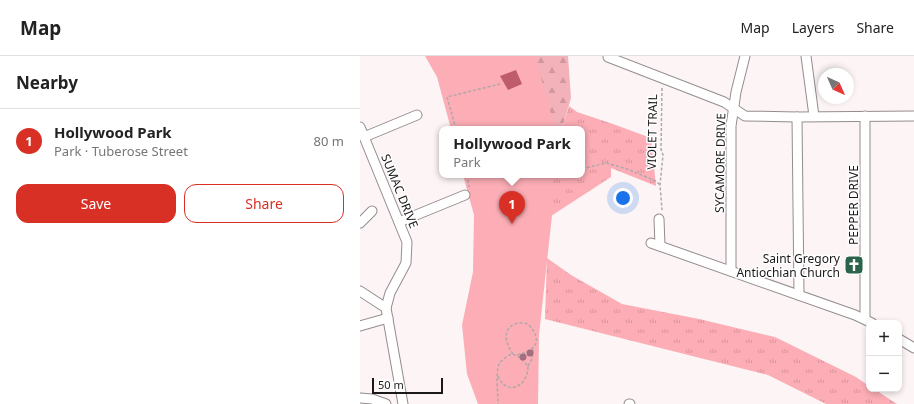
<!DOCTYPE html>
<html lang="en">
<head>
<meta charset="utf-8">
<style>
  :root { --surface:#fff; --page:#f6f6f6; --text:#222; --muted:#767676; --line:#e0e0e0; --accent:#d93025 }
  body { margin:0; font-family:"Noto Sans",sans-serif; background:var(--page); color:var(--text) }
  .controls { position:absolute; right:12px; bottom:12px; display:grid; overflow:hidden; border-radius:8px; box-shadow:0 2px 6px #0003 }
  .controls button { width:36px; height:36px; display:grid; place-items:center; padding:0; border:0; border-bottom:1px solid var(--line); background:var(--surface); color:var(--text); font:20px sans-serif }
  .compass { position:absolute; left:458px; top:12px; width:36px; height:36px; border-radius:50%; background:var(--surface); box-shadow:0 2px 6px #0003; rotate:135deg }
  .scale { position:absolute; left:12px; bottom:10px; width:71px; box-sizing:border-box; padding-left:4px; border:2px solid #1b1818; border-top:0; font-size:11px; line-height:14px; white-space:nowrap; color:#1b1818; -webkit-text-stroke:3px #fff; paint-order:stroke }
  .you { position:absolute; left:263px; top:142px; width:14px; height:14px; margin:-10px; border:3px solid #fff; border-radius:50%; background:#1a73e8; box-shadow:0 0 0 6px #1a73e833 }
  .badge { display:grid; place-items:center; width:26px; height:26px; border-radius:50%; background:var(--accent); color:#fff; font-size:13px; font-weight:700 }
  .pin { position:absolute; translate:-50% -33px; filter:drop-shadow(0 1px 2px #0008) }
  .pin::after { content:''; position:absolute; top:21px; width:14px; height:12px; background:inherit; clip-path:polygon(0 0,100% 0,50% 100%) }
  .popup { position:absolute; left:79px; top:70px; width:146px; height:52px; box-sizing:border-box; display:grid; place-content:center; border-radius:8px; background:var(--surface); filter:drop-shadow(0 1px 3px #0005); font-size:13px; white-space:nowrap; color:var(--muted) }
  .popup b { font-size:15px; color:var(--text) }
  .popup::after { content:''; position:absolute; left:50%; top:100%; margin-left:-8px; border:8px solid transparent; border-top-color:var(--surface) }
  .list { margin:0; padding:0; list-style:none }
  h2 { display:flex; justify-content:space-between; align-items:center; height:52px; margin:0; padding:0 16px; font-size:17px }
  h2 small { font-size:13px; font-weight:400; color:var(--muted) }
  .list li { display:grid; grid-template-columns:26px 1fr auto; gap:12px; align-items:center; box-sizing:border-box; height:64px; padding:0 16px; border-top:1px solid var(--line) }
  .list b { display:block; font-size:15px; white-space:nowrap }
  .list p { margin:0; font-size:13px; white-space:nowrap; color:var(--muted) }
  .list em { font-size:13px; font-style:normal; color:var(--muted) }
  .actions { display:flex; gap:8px; padding:12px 16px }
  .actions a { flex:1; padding:9px 0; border:1px solid var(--accent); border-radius:12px; text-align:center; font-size:14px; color:var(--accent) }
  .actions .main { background:var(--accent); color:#fff }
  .map { position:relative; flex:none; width:554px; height:348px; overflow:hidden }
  header { display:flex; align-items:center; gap:24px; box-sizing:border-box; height:56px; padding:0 20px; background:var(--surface); border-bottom:1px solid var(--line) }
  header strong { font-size:19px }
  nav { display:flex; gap:22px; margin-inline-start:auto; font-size:14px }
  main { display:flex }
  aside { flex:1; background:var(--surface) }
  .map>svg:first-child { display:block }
</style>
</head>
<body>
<header>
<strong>Map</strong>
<nav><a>Map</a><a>Layers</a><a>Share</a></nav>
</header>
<main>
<aside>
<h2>Nearby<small></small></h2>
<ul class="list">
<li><span class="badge">1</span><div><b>Hollywood Park</b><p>Park · Tuberose Street</p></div><em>80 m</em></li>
</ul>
<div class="actions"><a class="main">Save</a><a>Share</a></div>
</aside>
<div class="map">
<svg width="554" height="348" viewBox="0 0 554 348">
  <defs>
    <pattern id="grass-tufts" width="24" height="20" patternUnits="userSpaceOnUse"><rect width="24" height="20" fill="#fcadb5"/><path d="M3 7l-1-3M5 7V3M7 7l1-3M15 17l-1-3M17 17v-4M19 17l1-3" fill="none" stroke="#d7949b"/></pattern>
    <pattern id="forest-firs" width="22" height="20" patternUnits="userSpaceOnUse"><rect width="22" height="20" fill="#f3b2b9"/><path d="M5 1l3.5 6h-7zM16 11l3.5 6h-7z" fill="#d0989e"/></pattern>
  </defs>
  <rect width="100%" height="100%" fill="#fcf4f5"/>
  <!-- grass -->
  <g fill="url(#grass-tufts)">
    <polygon points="209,50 217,56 253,68 291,82 296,130 251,112 251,121 191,160 190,119 222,119 222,73 202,73"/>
    <polygon points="187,202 211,219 262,248 339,263 415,281 496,321 509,330 509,333 514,333 537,348 466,348 408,319 185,263"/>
  </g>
  <!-- forest -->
  <polygon fill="url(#forest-firs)" points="65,0 208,0 211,42 202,73 195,73 174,55"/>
  <!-- park -->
  <g fill="#fcadb5">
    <polygon points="65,0 175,0 193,65 193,73 91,73 77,21"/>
    <polygon points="103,119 193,119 193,150 179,279 178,348 118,348 107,318 102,269 113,216 114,159"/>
  </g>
  <!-- building -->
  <polygon fill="#be5c6b" points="156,14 162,28 148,34 140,20"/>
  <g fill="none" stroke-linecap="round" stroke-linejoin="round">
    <!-- minor casing -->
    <g stroke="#948d8d" stroke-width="11">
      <g id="minor">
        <polyline points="446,0 454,60"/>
        <polyline points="248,1 364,46 385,60 437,61 554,60"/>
        <polyline points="437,61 439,239"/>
        <polyline points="0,71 47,186 46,207 30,237 26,252 43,348"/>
        <polyline points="4,81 57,59"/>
        <polyline points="299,163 300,190"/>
        <polyline points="39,166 105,139"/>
        <polyline points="0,167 12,155"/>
        <polyline points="291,187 495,259 512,267"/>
        <polyline points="371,215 371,70 376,36 385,0"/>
        <polyline points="0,235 26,252"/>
        <polyline points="505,262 505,60"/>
        <polyline points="0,270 28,262"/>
        <polyline points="539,283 554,292"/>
        <polyline points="0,342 12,343 26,348"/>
        <polyline points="269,348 270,348"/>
      </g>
    </g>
    <!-- path -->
    <g stroke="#aea8a8" stroke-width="1.5" stroke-dasharray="3 2" stroke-linecap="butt">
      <polyline points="302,32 301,93 303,99 300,129 302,154"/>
      <polyline points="96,73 87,41 140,28"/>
      <polyline points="222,113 246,107 267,113 296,125 300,129"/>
      <polyline points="107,119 109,131"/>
      <path d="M153 298C146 288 141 274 155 268 159 266 164 267 168 268 183 284 177 294 157 299"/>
      <polyline points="168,310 172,303 173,293"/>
      <path d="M138 320C146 340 168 332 168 310 161 303 154 293 145 302 141 305 138 308 138 312 136 320 138 339 138 348"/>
    </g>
    <!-- minor -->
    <use href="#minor" stroke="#fff" stroke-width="9"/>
  </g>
  <!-- trees -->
  <g fill="#a56e7e">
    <circle cx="170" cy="297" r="3.5"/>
    <circle cx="163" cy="301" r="3.5"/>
  </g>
  <!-- icons -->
  <defs>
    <g id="church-square" transform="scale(1)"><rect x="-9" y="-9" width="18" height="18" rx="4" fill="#2b634a" stroke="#fff"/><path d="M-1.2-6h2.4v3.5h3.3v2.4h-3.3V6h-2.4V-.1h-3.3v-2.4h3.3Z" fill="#fff"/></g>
  </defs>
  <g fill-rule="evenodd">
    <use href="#church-square" x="494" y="209"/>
  </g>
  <g text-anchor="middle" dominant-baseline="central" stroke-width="3" stroke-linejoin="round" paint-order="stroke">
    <!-- street labels -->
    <g font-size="12" fill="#1b1818" stroke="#fff">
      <text transform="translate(292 76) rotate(-89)">VIOLET TRAIL</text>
      <text transform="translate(360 107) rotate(-89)">SYCAMORE DRIVE</text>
      <text transform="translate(40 135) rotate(68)">SUMAC DRIVE</text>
      <text transform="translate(493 149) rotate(-90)">PEPPER DRIVE</text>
    </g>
    <!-- poi labels -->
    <g font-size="12" fill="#1b1818" stroke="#fff" text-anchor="end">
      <text x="480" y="202">Saint Gregory<tspan x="480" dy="14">Antiochian Church</tspan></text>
    </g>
  </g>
</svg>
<div class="controls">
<button>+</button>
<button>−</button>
</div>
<svg class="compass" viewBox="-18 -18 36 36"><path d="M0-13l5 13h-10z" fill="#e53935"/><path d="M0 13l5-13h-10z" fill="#767676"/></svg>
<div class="scale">50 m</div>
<div class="you"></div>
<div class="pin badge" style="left:152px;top:168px">1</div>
<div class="popup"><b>Hollywood Park</b>Park</div>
</div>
</main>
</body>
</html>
